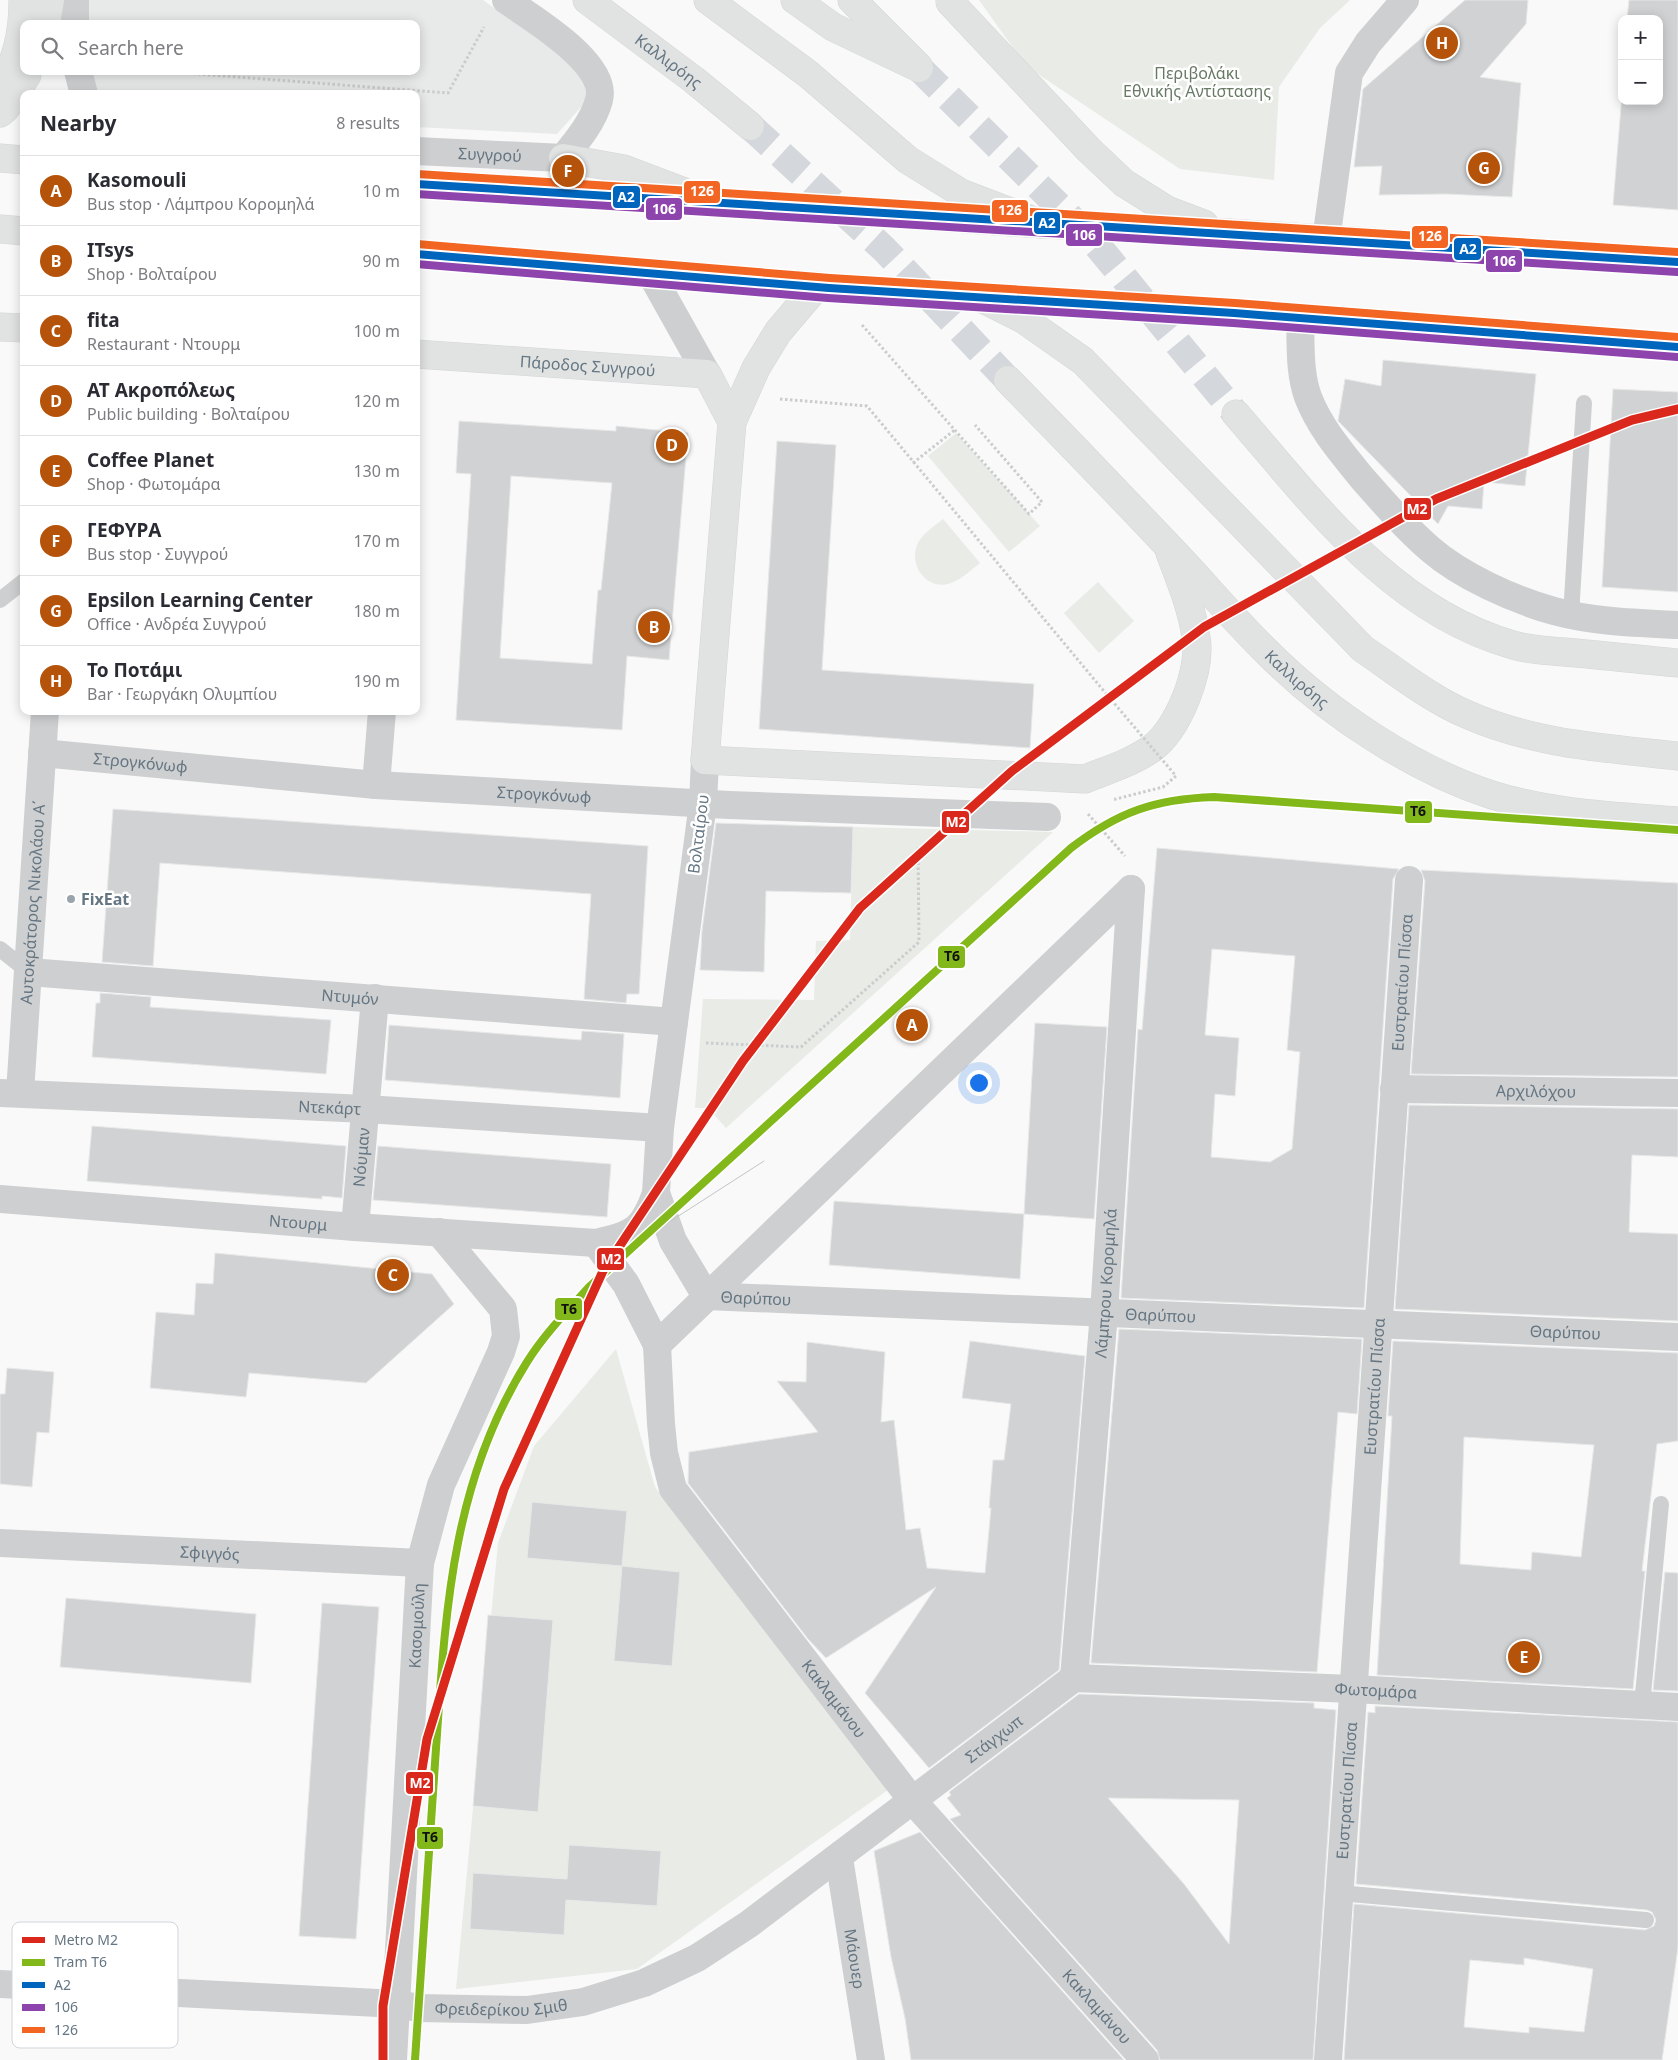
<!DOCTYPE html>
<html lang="en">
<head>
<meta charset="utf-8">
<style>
  :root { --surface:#fff; --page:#f2f2f3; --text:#2b2b33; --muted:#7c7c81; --line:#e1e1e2; --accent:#b45309 }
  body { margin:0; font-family:"Noto Sans",sans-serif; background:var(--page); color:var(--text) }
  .controls { position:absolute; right:15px; top:15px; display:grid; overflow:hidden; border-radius:10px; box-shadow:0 2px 12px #0003 }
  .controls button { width:45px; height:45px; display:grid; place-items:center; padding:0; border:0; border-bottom:1px solid var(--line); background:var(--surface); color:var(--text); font:25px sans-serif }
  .you { position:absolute; left:978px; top:1082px; width:18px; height:18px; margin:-12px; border:4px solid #fff; border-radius:50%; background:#1a73e8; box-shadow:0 0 0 8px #1a73e833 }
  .badge { display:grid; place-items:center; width:32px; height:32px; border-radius:50%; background:var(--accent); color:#fff; font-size:16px; font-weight:700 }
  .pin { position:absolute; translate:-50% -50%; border:2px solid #fff; box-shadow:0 1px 5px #0006 }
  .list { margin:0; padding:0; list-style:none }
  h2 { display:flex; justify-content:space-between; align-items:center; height:65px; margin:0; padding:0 20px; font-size:21px }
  h2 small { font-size:16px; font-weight:400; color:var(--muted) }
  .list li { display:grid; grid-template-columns:32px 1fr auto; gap:15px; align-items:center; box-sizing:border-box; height:70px; padding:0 20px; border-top:1px solid var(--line) }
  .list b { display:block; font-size:19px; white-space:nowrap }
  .list p { margin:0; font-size:16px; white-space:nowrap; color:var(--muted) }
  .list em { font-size:16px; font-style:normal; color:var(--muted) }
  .icon { flex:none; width:28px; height:28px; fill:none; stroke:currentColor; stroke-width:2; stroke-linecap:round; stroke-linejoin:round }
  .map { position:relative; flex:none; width:1678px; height:2060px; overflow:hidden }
  .search { position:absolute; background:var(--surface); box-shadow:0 2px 12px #0003; left:20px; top:20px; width:400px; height:55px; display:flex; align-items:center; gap:12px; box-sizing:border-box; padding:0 18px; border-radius:10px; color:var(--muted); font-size:19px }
  .panel { position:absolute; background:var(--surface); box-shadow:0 2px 12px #0003; left:20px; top:90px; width:400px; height:625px; border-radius:10px }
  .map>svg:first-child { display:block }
</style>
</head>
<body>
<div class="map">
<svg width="1678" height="2060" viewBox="0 0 1678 2060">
  <rect width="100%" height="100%" fill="#f9f9f9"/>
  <!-- built -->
  <polygon fill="#e8e9e9" points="85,0 483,0 558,53 578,73 585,85 586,96 582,106 557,134 416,127 416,94 90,94 81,71 416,71 416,24 84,24"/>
  <!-- green -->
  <g fill="#e8ebe6">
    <polygon points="979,0 1350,0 1320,28 1279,87 1274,180 1180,169 1026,66"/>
    <polygon points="956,433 1040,526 1009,552 928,456"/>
    <path d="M943 519 980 563C971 570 962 579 951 583 928 592 907 565 918 543 923 533 935 526 943 519Z"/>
    <polygon points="1098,582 1134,621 1099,653 1064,613"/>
    <polygon points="853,827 1053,832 726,1128 708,1108 695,1108 703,999 814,1000 816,941 850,940"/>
    <polygon points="616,1349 655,1487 892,1787 637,1969 456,1989 498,1543 534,1446"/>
  </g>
  <!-- building -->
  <g fill="#d0d2d3" stroke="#e8e8e8" fill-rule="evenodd">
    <polygon points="1465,0 1528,0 1526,24 1480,77 1521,83 1512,197 1446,194 1379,195 1382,166 1354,167 1363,89"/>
    <polygon points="1629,0 1678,0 1678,210 1613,205 1622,94 1622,101 1659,101 1659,19 1627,19"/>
    <polygon points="1383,360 1536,374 1525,486 1484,482 1482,509 1448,506 1438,524 1338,421 1345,379 1381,386"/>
    <polygon points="1613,389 1678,392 1678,592 1602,587"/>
    <path d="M459 421 616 431V426L688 433 669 660 627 656 622 730 456 720 471 474 456 473ZM511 476 612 483 601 590H598L592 664 500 658Z"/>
    <polygon points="777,441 836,445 822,670 1034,684 1030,748 759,729"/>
    <polygon points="113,809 648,846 639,994 627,994 626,1003 584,999 591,894 160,863 153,966 102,962"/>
    <polygon points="716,823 853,827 851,893 766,891 764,972 700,970 702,931"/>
    <path d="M1157 848 1399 869 1393 879 1364 1308 1121 1298 1138 1029 1142 1030ZM1212 949 1295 956 1287 1050 1300 1052 1292 1149 1270 1162 1211 1157 1215 1094 1235 1096 1239 1038 1205 1035Z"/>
    <polygon points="1421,870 1678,883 1678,1077 1411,1074 1425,881"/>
    <polygon points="100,993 151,997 150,1007 331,1020 326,1074 92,1057 96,1003 100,1003"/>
    <polygon points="1035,1023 1107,1027 1094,1219 1024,1214"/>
    <polygon points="389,1025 581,1040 582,1031 624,1034 620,1098 385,1080"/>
    <polygon points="1409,1105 1678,1109 1678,1157 1632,1155 1629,1232 1678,1234 1678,1321 1395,1309"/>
    <polygon points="92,1126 346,1146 342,1198 322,1196 322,1199 87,1181"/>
    <polygon points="378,1146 611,1164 607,1217 373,1200"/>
    <polygon points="834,1201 1024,1214 1020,1279 829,1265"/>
    <polygon points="215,1253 432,1274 454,1304 366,1383 249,1373 246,1397 150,1388 156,1312 194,1315 196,1283 213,1284"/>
    <polygon points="1119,1329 1362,1339 1357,1414 1338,1412 1317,1672 1091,1663"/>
    <polygon points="970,1341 1085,1356 1059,1670 929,1768 865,1693 936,1587 826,1658 808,1639 688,1483 689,1452 818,1432 777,1381 806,1382 807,1342 885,1352 881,1422 894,1420 906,1530 920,1528 927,1568 985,1573 991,1508 989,1508 993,1460 1004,1460 1011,1404 962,1398"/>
    <path d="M1393 1341 1678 1353V1441L1657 1444 1642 1571H1645L1633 1689 1377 1675 1392 1416H1388ZM1464 1437 1594 1445 1581 1557 1532 1552 1531 1570 1460 1564Z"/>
    <polygon points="7,1368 54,1372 49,1433 37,1432 32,1487 0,1484 0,1394 5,1394"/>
    <polygon points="532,1502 627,1511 622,1566 527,1558"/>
    <polygon points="622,1566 680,1572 672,1666 614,1661"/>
    <polygon points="1665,1572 1678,1573 1678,1691 1653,1690"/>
    <polygon points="66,1598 256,1614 251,1683 60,1667"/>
    <polygon points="322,1603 379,1607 356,1939 299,1936"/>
    <polygon points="488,1615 553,1620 538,1812 473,1806"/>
    <path d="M1079 1694 1314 1703V1708L1336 1710 1313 2060H1160L1157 2050 950 1819 961 1815 947 1798 951 1795 949 1792ZM1108 1798 1239 1800 1229 1944 1184 1884Z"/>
    <path d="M1375 1706 1678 1722V1948L1662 2060H1344L1354 1904 1645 1930 1654 1926 1656 1920 1652 1912 1647 1910 1356 1884 1368 1712 1375 1713ZM1524 1958 1593 1969 1584 2032 1529 2027V2033L1464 2027 1470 1960 1524 1965Z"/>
    <polygon points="920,1832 1124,2060 911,2060 905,2018 891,1957 874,1851"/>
    <polygon points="569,1845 661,1851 657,1906 566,1900 564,1935 470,1929 473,1873 567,1879"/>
  </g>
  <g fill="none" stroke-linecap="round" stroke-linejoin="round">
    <!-- primary-tunnel -->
    <g stroke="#d4d8dc" stroke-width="28" stroke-dasharray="28 14" stroke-linecap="butt">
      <polyline points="919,68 1092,239 1236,414"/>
      <polyline points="750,126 884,249 1008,380"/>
    </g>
    <!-- secondary casing -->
    <g stroke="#d5d6d7" stroke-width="29">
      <g id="secondary">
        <polyline points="0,327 24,328"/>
        <path id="s18" d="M416 354 707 374 732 422 705 760"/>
      </g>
    </g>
    <!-- primary casing -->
    <g stroke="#d5d6d7" stroke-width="29">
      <g id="primary">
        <path id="s19" d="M587 0 694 80 750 126"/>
        <polyline points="852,0 918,66"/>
        <path id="s20" d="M1008 380C1062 435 1115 490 1168 546 1202 581 1233 619 1268 653 1327 712 1412 769 1492 795 1553 814 1615 816 1678 821"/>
        <path d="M1236 414C1314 504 1392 611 1513 645 1533 651 1555 651 1576 653 1610 656 1644 660 1678 663"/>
        <path d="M705 760 1085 779C1107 770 1131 763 1151 749 1178 730 1202 670 1196 637 1192 608 1180 580 1170 553"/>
      </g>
    </g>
    <!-- highway casing -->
    <g stroke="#d5d6d6" stroke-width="29">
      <g id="highway">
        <polyline points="708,0 808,74 908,160 961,193 1042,224 1229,233 1678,262"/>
        <polyline points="795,0 833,27 919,68"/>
        <polyline points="950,2 1089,150 1124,183 1167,210 1204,224"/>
        <polyline points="46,24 50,0"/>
        <path d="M0 88C17 60 23 33 23 0"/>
        <polyline points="0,113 6,108 27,75"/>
        <polyline points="0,158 24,160"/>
        <polyline points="563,158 624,169 682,191"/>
        <polyline points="416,184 759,205"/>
        <polyline points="0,229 24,231"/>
        <polyline points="416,254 829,288"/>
        <path d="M979 297 1023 319 1083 361 1363 649C1396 671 1429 698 1466 714 1533 744 1605 748 1678 756"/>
        <polyline points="1234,313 1678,347"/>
        <polyline points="732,422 756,368 778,332 817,286"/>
      </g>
    </g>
    <!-- path -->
    <g stroke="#cbcccd" stroke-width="3" stroke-dasharray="2.5 2.5" stroke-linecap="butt">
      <polyline points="158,71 448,93 484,27"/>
      <polyline points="862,325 1029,514 1042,502 975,425"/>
      <polyline points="780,399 867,406 1108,696"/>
      <polyline points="913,463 956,429"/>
      <polyline points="1088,814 1125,856"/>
      <polyline points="706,1043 801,1047 919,942 918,847"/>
    </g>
    <!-- lane -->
    <g stroke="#cecfd0" stroke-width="16">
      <polyline points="0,600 24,581"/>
      <polyline points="1571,615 1584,403"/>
      <polyline points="0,949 29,972"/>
      <polyline points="1642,1705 1661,1504"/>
      <polyline points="1339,1893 1646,1920"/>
    </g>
    <!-- street -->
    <g stroke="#cecfd0" stroke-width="28">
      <polyline points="75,24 75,0"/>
      <polyline points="78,71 84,94"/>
      <path id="s1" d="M416 151 563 158C577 141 593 122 599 100 609 63 531 18 506 0"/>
      <polyline points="1326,240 1349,73 1368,43 1405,0"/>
      <polyline points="651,274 707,374"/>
      <path d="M1300 318C1301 344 1299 372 1308 397 1320 428 1341 452 1362 478 1384 503 1405 527 1430 549 1461 576 1514 600 1554 611 1594 622 1637 623 1678 625"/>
      <path id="s2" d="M42 753 376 785 729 805 1047 817"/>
      <polyline points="705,760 703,803 660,1128 656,1193 673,1241 706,1296"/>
      <polyline points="376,785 382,711"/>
      <path id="s3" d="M29 972 674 1022"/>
      <path id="s4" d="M1394 1089 1678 1093"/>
      <path id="s5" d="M0 1093 366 1109 660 1128"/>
      <path id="s6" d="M20 1093 45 711"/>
      <path id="s7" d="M0 1199 355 1227 596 1243C633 1234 643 1231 656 1193"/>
      <path id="s8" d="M355 1227 375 998"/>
      <path id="s9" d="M596 1243 626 1284 657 1345 661 1424 664 1453 673 1489 912 1800 1145 2060"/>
      <path id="s10" d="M706 1296 1678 1337"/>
      <polyline points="657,1345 1131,889"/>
      <path id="s11" d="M0 1543 420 1563"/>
      <path id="s12" d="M1074 1678 1104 1313 1131 889"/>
      <path id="s13" d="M1074 1678 1353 1689 1678 1707"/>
      <path id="s14" d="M839 1858 871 2060"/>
      <path id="s15" d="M0 1984 398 2004 418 2008 527 2010 583 2002 644 1983 697 1958 749 1924 1074 1678"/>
      <path id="s16" d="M393 2060 420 1563 441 1485 501 1352 506 1336 503 1309 439 1232"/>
      <path id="s17" d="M1328 2060 1409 880"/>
    </g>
    <!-- secondary -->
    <use href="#secondary" stroke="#e1e2e2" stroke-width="28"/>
    <!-- primary -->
    <use href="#primary" stroke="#e1e2e2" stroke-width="28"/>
    <!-- highway -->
    <use href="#highway" stroke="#e1e2e2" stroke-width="28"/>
    <!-- tram -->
    <polyline stroke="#c3c5c6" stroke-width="1" points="635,1244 764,1161"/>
    <!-- highway-bridge casing -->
    <g stroke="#d5d6d6" stroke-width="29" stroke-linecap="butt">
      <g id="highway-bridge">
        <polyline points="759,205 1042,224"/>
        <polyline points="829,288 1234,313"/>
      </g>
    </g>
    <!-- path-bridge -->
    <polyline stroke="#cbcccd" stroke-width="3" stroke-dasharray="2.5 2.5" stroke-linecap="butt" points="1108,696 1176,776 1163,787 1112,800"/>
    <!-- highway-bridge -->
    <use href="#highway-bridge" stroke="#e1e2e2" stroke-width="28"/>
    <!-- bus-1 casing -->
    <g stroke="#fff" stroke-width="11">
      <g id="bus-1">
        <polyline points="416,184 1678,262"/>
        <polyline points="416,254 829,288 1234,313 1678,347"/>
      </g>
    </g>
    <!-- bus-2 casing -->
    <g stroke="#fff" stroke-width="11">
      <g id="bus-2">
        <polyline points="416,194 1677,272"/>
        <polyline points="416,264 828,298 1233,323 1677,357"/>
      </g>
    </g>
    <!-- bus-3 casing -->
    <g stroke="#fff" stroke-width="11">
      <g id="bus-3">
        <polyline points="417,174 1678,252"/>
        <polyline points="417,244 830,278 1235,303 1678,337"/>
      </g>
    </g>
    <!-- bus-1 -->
    <use href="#bus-1" stroke="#0065bd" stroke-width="8"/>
    <!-- bus-2 -->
    <use href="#bus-2" stroke="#8e44ad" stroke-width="8"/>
    <!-- bus-3 -->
    <use href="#bus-3" stroke="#f26522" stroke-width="8"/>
    <!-- tram-1 casing -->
    <g stroke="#fff" stroke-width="11">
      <path id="tram-1" d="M415 2060C422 1961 428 1862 435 1763 445 1622 449 1486 527 1362 544 1335 567 1311 589 1287L1071 848C1118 812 1155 799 1214 797L1678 830"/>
    </g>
    <!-- tram-1 -->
    <use href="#tram-1" stroke="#83b81a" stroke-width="8"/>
    <!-- metro-1 casing -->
    <g stroke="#fff" stroke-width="12">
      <polyline id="metro-1" points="383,2060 383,2006 427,1739 504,1489 603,1271 743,1061 860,908 1012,771 1204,627 1436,499 1632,420 1678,409"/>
    </g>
    <!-- metro-1 -->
    <use href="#metro-1" stroke="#da291c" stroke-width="9"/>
  </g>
  <!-- markers -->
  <circle fill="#99a4ac" stroke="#fff" stroke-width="2" cx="71" cy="899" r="5"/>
  <g text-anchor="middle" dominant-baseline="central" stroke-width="5" stroke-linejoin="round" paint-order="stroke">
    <!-- street labels -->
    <g font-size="16" fill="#657683" stroke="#fff">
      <text stroke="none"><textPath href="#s19" startOffset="102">Καλλιρόης</textPath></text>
      <text stroke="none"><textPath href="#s1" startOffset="74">Συγγρού</textPath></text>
      <text stroke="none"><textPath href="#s18" startOffset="172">Πάροδος Συγγρού</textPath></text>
      <text stroke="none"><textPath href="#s20" startOffset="416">Καλλιρόης</textPath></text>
      <text stroke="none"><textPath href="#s2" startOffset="99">Στρογκόνωφ</textPath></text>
      <text stroke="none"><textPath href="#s2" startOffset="504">Στρογκόνωφ</textPath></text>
      <text transform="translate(698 834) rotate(-83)">Βολταίρου</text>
      <text stroke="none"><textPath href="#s6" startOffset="191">Αυτοκράτορος Νικολάου Α΄</textPath></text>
      <text stroke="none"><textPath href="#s17" startOffset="1080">Ευστρατίου Πίσσα</textPath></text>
      <text stroke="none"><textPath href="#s3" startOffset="322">Ντυμόν</textPath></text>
      <text stroke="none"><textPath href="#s4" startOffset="142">Αρχιλόχου</textPath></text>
      <text stroke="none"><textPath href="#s5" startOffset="330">Ντεκάρτ</textPath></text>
      <text stroke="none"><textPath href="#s8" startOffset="70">Νόυμαν</textPath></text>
      <text stroke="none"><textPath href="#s7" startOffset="299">Ντουρμ</textPath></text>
      <text stroke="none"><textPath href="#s12" startOffset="396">Λάμπρου Κορομηλά</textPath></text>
      <text stroke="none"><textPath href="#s10" startOffset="50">Θαρύπου</textPath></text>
      <text stroke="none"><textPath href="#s10" startOffset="455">Θαρύπου</textPath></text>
      <text stroke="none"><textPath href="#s10" startOffset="860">Θαρύπου</textPath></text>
      <text stroke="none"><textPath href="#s17" startOffset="675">Ευστρατίου Πίσσα</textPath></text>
      <text stroke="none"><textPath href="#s11" startOffset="210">Σφιγγός</textPath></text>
      <text stroke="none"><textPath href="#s16" startOffset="435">Κασομούλη</textPath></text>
      <text stroke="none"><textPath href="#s13" startOffset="302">Φωτομάρα</textPath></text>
      <text stroke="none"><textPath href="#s9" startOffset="529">Κακλαμάνου</textPath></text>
      <text stroke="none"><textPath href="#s15" startOffset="1076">Στάγχωπ</textPath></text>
      <text stroke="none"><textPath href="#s17" startOffset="270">Ευστρατίου Πίσσα</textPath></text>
      <text stroke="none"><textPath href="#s14" startOffset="102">Μάουερ</textPath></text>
      <text stroke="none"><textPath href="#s15" startOffset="502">Φρειδερίκου Σμιθ</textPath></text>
      <text stroke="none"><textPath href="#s9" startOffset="934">Κακλαμάνου</textPath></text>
    </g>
    <!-- park labels -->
    <g font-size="16" fill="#687a64" stroke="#fff">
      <text x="1197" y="73">Περιβολάκι<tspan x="1197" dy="18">Εθνικής Αντίστασης</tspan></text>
    </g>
    <!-- poi labels -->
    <g font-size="16" font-weight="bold" fill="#657683" stroke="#fff" text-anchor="start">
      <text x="81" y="899">FixEat</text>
    </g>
  </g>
  <!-- legend -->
  <rect x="12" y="1922" width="166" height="126" rx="8" fill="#fff" stroke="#d1d6da" stroke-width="1"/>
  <rect x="22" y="1937" width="23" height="6" fill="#da291c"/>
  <rect x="22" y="1959" width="23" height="7" fill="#83b81a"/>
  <rect x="22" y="1982" width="23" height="6" fill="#0065bd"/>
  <rect x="22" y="2004" width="23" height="7" fill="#8e44ad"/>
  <rect x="22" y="2027" width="23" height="6" fill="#f26522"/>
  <g font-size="14" fill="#657683">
    <text x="54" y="1945">Metro Μ2</text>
    <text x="54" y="1967">Tram Τ6</text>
    <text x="54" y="1990">Α2</text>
    <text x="54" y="2012">106</text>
    <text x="54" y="2035">126</text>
  </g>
  <g stroke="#fff" stroke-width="2">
    <rect x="683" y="180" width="38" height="24" rx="5" fill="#f26522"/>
    <rect x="612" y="185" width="29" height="24" rx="5" fill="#0065bd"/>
    <rect x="645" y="197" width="38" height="24" rx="5" fill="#8e44ad"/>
    <rect x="991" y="199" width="38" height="24" rx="5" fill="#f26522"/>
    <rect x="1033" y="211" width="28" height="24" rx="5" fill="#0065bd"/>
    <rect x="1065" y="223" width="38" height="24" rx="5" fill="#8e44ad"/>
    <rect x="1411" y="225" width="38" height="24" rx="5" fill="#f26522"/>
    <rect x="1453" y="237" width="29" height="24" rx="5" fill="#0065bd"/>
    <rect x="1485" y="249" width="38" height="24" rx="5" fill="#8e44ad"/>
    <rect x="1403" y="497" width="29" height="24" rx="5" fill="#da291c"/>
    <rect x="1404" y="800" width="29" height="24" rx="5" fill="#83b81a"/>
    <rect x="941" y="810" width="29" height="24" rx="5" fill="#da291c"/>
    <rect x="937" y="945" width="29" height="24" rx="5" fill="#83b81a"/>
    <rect x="596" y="1247" width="29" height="24" rx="5" fill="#da291c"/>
    <rect x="554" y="1297" width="29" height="24" rx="5" fill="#83b81a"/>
    <rect x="405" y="1771" width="29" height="24" rx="5" fill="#da291c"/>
    <rect x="416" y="1826" width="28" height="24" rx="5" fill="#83b81a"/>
  </g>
  <g font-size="14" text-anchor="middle" font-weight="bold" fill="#fff">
    <text x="702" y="196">126</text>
    <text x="626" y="202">Α2</text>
    <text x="664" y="214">106</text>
    <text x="1010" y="215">126</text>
    <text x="1047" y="228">Α2</text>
    <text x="1084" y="240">106</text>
    <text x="1430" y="241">126</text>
    <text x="1468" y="254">Α2</text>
    <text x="1504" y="266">106</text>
    <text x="1417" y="514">Μ2</text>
    <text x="956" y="827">Μ2</text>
    <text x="611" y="1264">Μ2</text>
    <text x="420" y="1788">Μ2</text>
  </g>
  <g font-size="14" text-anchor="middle" font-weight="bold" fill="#111">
    <text x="1418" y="816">Τ6</text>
    <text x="952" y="961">Τ6</text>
    <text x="569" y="1314">Τ6</text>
    <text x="430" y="1842">Τ6</text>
  </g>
</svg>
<div class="controls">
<button>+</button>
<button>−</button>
</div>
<div class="you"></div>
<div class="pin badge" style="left:912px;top:1025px">A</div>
<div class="pin badge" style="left:654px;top:627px">B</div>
<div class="pin badge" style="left:393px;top:1275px">C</div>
<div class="pin badge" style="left:672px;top:445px">D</div>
<div class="pin badge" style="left:1524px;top:1657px">E</div>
<div class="pin badge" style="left:568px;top:171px">F</div>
<div class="pin badge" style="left:1484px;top:168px">G</div>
<div class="pin badge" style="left:1442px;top:43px">H</div>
<div class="search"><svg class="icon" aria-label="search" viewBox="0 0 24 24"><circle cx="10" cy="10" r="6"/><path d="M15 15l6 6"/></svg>Search here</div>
<section class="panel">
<h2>Nearby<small>8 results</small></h2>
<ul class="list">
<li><span class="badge">A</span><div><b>Kasomouli</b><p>Bus stop · Λάμπρου Κορομηλά</p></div><em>10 m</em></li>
<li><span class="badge">B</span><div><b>ITsys</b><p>Shop · Βολταίρου</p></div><em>90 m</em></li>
<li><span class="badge">C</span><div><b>fita</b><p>Restaurant · Ντουρμ</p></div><em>100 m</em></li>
<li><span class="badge">D</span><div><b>ΑΤ Ακροπόλεως</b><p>Public building · Βολταίρου</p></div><em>120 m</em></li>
<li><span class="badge">E</span><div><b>Coffee Planet</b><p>Shop · Φωτομάρα</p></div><em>130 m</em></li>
<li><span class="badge">F</span><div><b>ΓΕΦΥΡΑ</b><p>Bus stop · Συγγρού</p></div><em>170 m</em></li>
<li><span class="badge">G</span><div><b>Epsilon Learning Center</b><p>Office · Ανδρέα Συγγρού</p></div><em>180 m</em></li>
<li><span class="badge">H</span><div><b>Το Ποτάμι</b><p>Bar · Γεωργάκη Ολυμπίου</p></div><em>190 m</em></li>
</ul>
</section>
</div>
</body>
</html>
